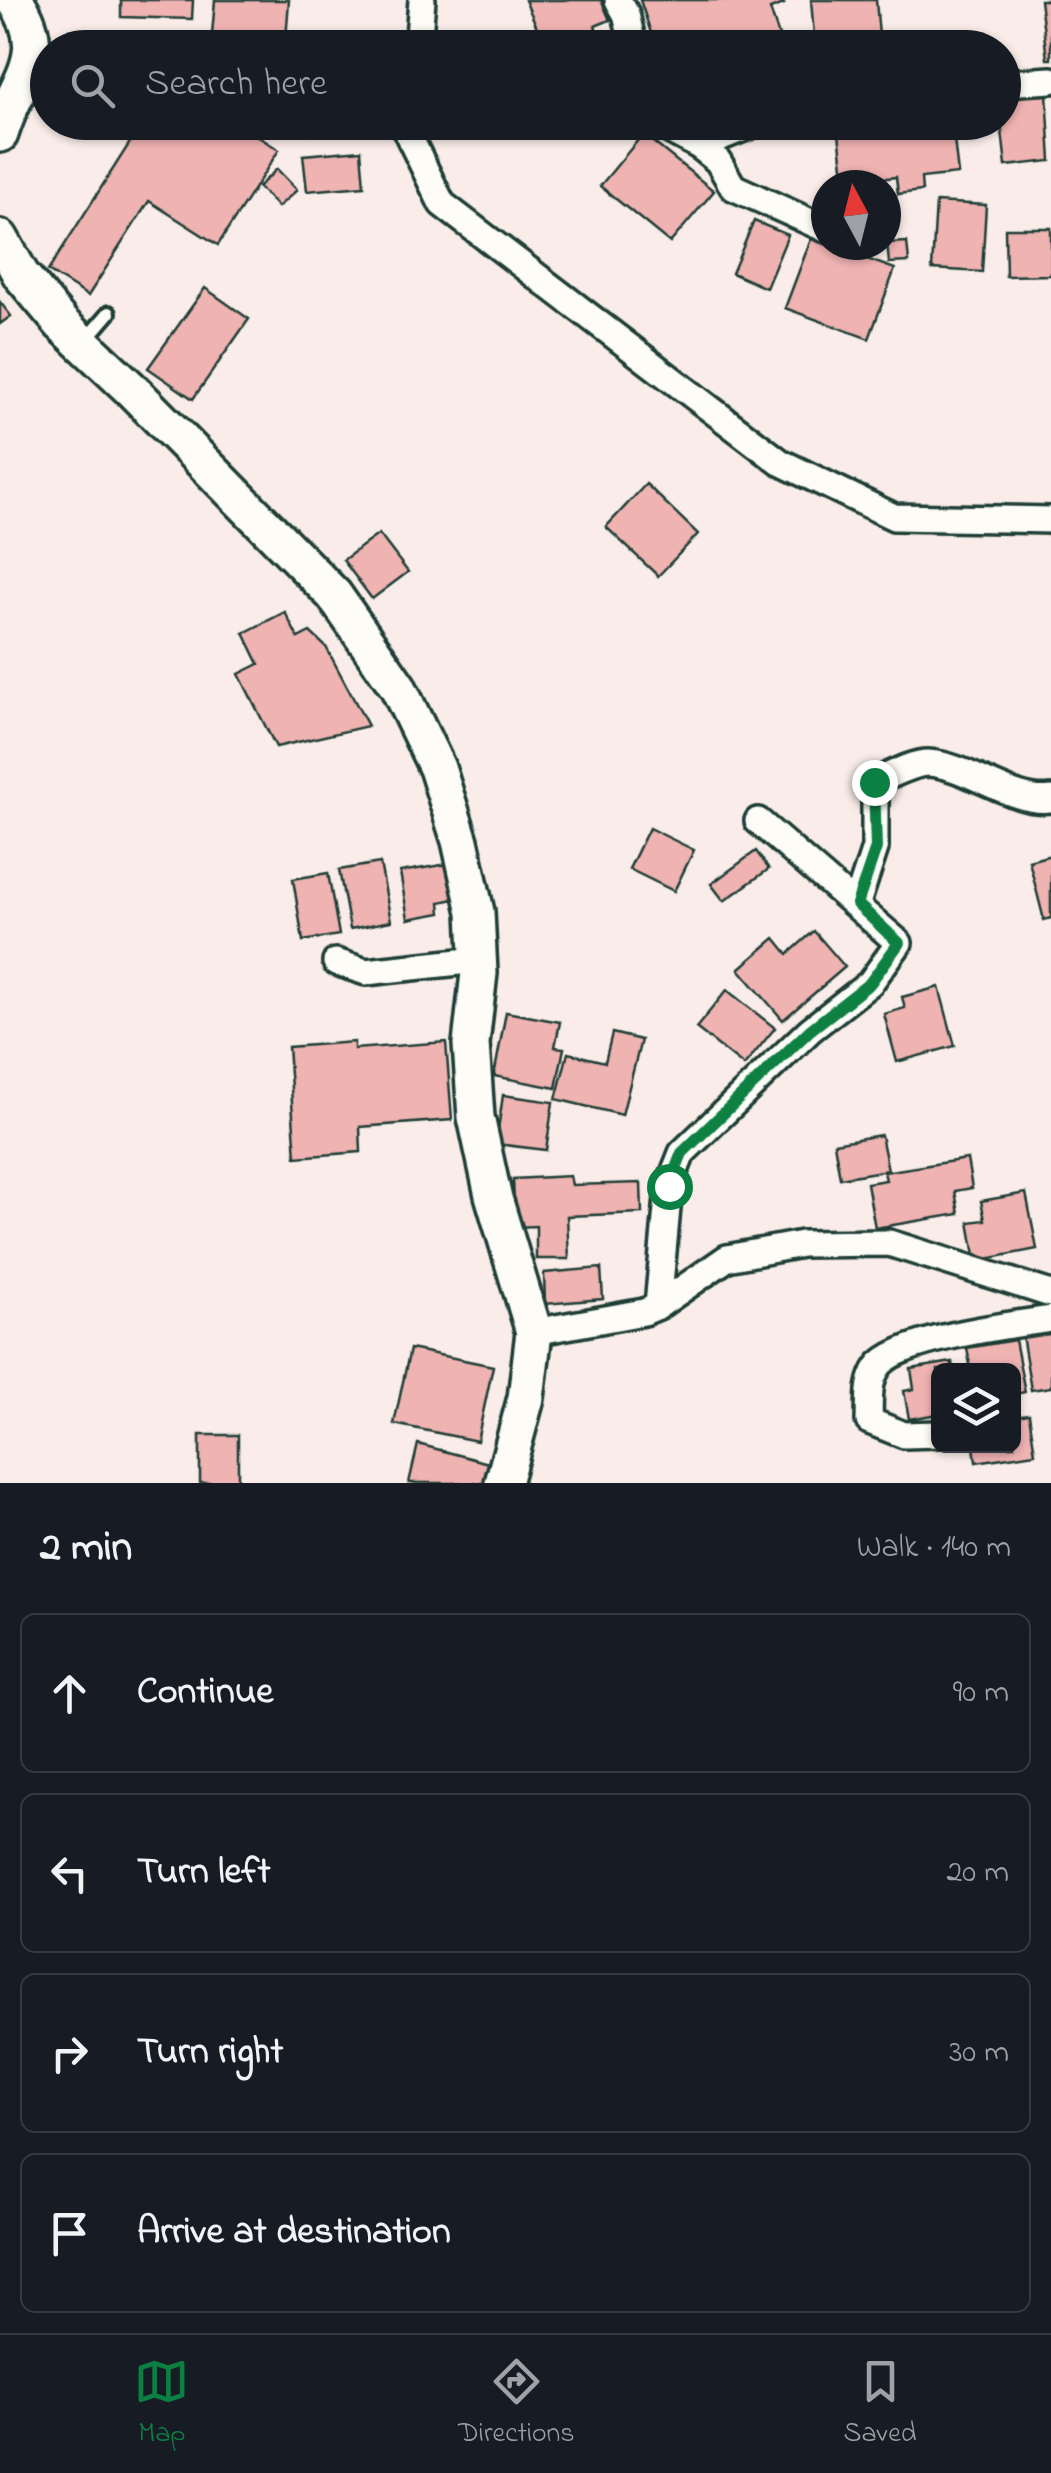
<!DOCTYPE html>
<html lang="en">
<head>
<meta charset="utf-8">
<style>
  :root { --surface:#171b24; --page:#242831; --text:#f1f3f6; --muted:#9ea1a6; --line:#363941; --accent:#0b8043 }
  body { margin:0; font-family:"Indie Flower",sans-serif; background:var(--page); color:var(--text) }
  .controls { position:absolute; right:30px; bottom:30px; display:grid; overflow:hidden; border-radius:15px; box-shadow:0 2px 8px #0004 }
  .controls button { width:90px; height:90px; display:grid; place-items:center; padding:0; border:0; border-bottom:2px solid var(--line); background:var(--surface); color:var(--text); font:50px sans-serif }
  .compass { position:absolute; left:811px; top:170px; width:90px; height:90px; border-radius:50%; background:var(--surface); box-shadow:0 2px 8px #0004; rotate:353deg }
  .stop { position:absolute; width:30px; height:30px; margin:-22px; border:8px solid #0b8043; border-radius:50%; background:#fff }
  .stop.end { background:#0b8043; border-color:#fff; box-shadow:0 2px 10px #0008 }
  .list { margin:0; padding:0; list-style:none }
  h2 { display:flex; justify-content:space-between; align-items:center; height:130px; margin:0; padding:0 40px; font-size:42px }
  h2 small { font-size:32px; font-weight:400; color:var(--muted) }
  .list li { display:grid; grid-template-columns:65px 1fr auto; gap:30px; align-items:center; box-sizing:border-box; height:160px; margin:0 20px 20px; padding:0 20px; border:2px solid var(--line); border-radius:15px }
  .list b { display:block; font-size:38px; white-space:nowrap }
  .list em { font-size:32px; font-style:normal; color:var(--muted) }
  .icon { flex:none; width:55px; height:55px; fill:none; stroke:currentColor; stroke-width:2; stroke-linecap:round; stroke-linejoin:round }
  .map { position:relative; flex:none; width:1051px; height:1483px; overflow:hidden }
  .search { position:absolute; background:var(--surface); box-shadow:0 2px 8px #0004; left:30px; right:30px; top:30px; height:110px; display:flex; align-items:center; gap:25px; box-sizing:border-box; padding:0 35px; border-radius:55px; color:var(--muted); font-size:38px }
  .sheet { height:850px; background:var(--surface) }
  nav { display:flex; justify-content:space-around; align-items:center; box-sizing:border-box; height:140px; border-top:2px solid var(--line); background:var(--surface); font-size:28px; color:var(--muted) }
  nav a { display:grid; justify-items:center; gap:5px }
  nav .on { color:var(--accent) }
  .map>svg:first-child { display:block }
</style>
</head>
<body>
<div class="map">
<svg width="1051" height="1483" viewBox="0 0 1051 1483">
  <rect width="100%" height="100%" fill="#faede9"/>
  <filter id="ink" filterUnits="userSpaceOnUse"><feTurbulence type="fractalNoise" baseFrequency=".01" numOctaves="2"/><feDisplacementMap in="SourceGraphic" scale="20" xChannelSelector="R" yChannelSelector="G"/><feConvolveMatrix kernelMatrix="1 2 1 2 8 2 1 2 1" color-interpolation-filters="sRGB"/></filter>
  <g filter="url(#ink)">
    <!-- building -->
    <g fill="#efb3b2" stroke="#1f3d34" stroke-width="2.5">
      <polygon points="121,0 193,0 192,19 121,17"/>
      <polygon points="215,0 289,0 286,40 212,34"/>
      <polygon points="525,0 601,0 610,20 595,26 604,47 546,48"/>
      <polygon points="640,0 782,0 784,4 770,9 780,39 756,48 656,48"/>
      <polygon points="811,0 876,0 880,48 815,48"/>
      <polygon points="1040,0 1051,0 1051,59 1047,59"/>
      <polygon points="1047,93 1051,161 1006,166 1001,122 1004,98"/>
      <polygon points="143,122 235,122 279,150 218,245 149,201 88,296 48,271"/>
      <polygon points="312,122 381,122 382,127 313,134"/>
      <polygon points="934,122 952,122 958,174 921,178 922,191 898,194 896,177 845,183 839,134"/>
      <polygon points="643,134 714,191 670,243 600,186"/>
      <polygon points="361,150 364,186 307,191 303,155"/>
      <polygon points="277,169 297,190 278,207 258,187"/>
      <polygon points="936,202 986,205 982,272 932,269"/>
      <polygon points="754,221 788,235 766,288 732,273"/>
      <polygon points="1005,228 1051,228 1051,275 1006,276"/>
      <polygon points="811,239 895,269 869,339 785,308"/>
      <polygon points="907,242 909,262 889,263 887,243"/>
      <polygon points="205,288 249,319 193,399 148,368"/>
      <polygon points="0,302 11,316 0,324"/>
      <polygon points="646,484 698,534 658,576 606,527"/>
      <polygon points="379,534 408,572 372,599 343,560"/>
      <polygon points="285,612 298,638 310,632 326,647 368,726 276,747 239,674 259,664 244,633"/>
      <polygon points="649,828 694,850 674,891 629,869"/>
      <polygon points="756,851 769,869 724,901 711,884"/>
      <polygon points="1051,855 1051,918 1044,920 1029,861"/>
      <polygon points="380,863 391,921 350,929 339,870"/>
      <polygon points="454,863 459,898 440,902 441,913 408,919 400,872"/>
      <polygon points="328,873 339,935 303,941 293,879"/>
      <polygon points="814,931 845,967 783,1020 739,969 775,938 788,954"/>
      <polygon points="939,987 955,1046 897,1062 884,1014 905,1008 902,997"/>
      <polygon points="727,990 775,1028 744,1066 696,1028"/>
      <polygon points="506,1012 560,1022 555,1047 564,1048 556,1088 494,1076"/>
      <polygon points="612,1033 641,1040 622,1115 556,1099 568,1053 605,1062"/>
      <polygon points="354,1042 354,1049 446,1042 452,1120 360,1127 361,1152 296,1157 288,1047"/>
      <polygon points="503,1095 553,1102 546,1150 496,1144"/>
      <polygon points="881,1135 888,1170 840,1178 834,1143"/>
      <polygon points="967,1159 972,1188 955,1191 959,1214 875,1228 867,1183 886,1180 884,1172"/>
      <polygon points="570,1176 572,1185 641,1183 642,1213 567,1216 569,1259 536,1259 536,1226 515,1227 513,1179"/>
      <polygon points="1026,1193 1037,1249 976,1261 969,1222 985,1220 981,1201"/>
      <polygon points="601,1268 603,1299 545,1304 544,1273"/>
      <polygon points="1051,1331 1051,1387 1031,1390 1022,1335"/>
      <polygon points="1015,1340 1025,1392 1014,1394 1014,1370 971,1370 967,1348"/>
      <polygon points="410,1349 493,1366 477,1441 394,1424"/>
      <polygon points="952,1362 953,1370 938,1370 938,1414 909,1419 904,1391 914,1389 911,1369"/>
      <polygon points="1029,1414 1035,1453 976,1462 974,1446 1014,1446 1014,1416"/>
      <rect x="200" y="1435" width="38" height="48"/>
      <polygon points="418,1444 492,1464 487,1483 409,1483"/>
    </g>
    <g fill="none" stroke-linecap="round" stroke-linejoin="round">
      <!-- lane casing -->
      <g stroke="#1f3d34" stroke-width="20">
        <polyline id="lane" points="84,342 109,313"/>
      </g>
      <!-- street casing -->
      <g stroke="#1f3d34" stroke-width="32">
        <g id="street">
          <polyline points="618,0 626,14 634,48"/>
          <polyline points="418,48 422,0"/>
          <polyline points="1004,83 1051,80"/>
          <polyline points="406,122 405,128 442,204 780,462 894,517 1051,520"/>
          <polyline points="667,122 671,131 699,146 759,122"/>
          <polyline points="699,146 718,161 733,187 826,229"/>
          <path d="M857 903 875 848V782C890 776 912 763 928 763 968 765 1014 805 1051 799"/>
          <polyline points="336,962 366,972 478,960"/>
          <polyline points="658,1306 669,1186 682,1153 810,1030 870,983 899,943 758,821"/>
          <polyline points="534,1332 644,1312 658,1306 727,1258 802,1244 889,1243 1051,1294"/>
          <path d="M938 1434 904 1435 869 1421C870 1402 867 1383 878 1367 897 1339 1016 1324 1051 1319"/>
        </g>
      </g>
      <!-- secondary casing -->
      <g stroke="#1f3d34" stroke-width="42">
        <g id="secondary">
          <path d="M0 134C16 79 53 55 15 0"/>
          <polyline points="0,238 21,275 62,324 131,389 334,595 398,687 437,768 460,841 476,912 479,973 471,1044 476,1117 493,1195 534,1332 526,1398 503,1483"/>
        </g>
      </g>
      <!-- lane -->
      <use href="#lane" stroke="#fdfcf7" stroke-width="12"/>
      <!-- street -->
      <use href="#street" stroke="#fdfcf7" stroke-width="25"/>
      <!-- secondary -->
      <use href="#secondary" stroke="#fdfcf7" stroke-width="35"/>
    </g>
  </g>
  <g fill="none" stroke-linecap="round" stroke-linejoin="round" filter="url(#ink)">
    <!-- route -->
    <polyline stroke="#0b8043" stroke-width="12" points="669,1186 682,1153 810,1030 870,983 899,943 857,904 876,848 874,782"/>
  </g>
</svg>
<div class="controls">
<button><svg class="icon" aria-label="layers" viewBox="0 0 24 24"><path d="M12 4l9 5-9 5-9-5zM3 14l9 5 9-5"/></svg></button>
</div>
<svg class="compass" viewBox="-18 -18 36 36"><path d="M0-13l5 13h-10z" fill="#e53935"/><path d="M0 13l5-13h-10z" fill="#9ea1a6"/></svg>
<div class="stop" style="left:669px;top:1186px"></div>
<div class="stop end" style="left:874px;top:782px"></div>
<div class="search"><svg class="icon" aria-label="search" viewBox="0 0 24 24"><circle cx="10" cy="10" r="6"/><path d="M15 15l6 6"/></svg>Search here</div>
</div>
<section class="sheet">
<h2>2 min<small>Walk · 140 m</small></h2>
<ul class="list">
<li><svg class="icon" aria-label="ahead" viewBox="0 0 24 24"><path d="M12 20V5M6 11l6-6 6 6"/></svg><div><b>Continue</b></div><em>90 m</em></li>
<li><svg class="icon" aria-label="left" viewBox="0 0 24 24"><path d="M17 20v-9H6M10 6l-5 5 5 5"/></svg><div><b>Turn left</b></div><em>20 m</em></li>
<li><svg class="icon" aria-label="right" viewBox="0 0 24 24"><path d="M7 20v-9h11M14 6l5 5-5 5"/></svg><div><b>Turn right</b></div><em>30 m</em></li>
<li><svg class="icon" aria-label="arrive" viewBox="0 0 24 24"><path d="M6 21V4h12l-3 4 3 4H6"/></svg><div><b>Arrive at destination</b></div></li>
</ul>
</section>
<nav>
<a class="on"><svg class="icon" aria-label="map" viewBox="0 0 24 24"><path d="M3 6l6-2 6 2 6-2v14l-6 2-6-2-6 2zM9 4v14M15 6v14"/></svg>Map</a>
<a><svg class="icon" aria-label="directions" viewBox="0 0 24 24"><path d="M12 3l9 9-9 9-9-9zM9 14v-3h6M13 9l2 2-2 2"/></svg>Directions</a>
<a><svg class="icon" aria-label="saved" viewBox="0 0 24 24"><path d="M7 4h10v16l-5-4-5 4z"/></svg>Saved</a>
</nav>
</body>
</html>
